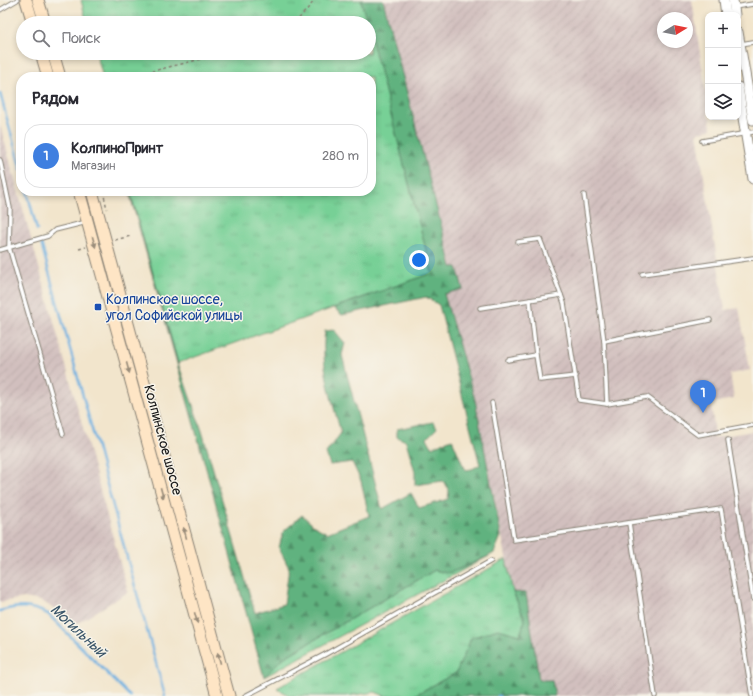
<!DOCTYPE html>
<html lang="ru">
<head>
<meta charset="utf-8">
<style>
  :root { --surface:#fff; --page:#f2f2f3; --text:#2b2b33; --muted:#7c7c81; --line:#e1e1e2; --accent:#1f6fb2 }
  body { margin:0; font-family:Pangolin,sans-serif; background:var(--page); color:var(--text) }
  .controls { position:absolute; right:12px; top:12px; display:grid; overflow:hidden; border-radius:8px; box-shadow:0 2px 6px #0003 }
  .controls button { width:36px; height:36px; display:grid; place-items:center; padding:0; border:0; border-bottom:1px solid var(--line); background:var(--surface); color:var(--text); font:20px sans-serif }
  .compass { position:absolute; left:657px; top:12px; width:36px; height:36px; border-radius:50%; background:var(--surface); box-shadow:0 2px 6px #0003; rotate:80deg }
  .you { position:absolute; left:419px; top:260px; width:14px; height:14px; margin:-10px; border:3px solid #fff; border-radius:50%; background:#1a73e8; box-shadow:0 0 0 6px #1a73e833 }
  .badge { display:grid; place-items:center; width:26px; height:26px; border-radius:50%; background:var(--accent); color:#fff; font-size:13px; font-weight:700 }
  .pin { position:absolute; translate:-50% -33px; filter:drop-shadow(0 1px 2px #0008) }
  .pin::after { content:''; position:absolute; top:21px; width:14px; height:12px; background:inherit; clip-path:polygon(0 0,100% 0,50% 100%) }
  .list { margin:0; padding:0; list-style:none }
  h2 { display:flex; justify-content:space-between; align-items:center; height:52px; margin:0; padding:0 16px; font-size:17px }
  h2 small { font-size:13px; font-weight:400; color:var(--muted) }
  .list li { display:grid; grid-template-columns:26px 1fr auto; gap:12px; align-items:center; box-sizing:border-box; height:64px; margin:0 8px 8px; padding:0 8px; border:1px solid var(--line); border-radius:16px }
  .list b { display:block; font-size:15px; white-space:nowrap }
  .list p { margin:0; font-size:13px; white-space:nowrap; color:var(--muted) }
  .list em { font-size:13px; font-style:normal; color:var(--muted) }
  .icon { flex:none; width:22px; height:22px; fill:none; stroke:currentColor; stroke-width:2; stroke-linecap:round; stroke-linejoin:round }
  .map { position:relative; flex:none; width:753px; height:696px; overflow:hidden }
  .search { position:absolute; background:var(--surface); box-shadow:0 2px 6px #0003; left:16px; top:16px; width:360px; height:44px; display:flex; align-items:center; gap:10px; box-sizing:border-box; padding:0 14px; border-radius:22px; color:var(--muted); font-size:15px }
  .panel { position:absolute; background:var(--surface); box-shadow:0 2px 6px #0003; left:16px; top:72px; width:360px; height:124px; border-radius:16px }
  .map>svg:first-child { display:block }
</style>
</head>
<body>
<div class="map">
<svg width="753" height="696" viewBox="0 0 753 696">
  <defs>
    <pattern id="industrial-furrows" width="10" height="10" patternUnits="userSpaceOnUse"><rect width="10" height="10" fill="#d1bfbe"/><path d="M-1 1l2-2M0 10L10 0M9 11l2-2" fill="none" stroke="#b3a4a3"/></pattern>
    <pattern id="grass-tufts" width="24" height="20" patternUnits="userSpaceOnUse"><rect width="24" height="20" fill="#77d096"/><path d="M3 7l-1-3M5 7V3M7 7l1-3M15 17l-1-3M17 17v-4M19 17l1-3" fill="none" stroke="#66b281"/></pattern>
    <pattern id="forest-firs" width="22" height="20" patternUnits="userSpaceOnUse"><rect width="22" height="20" fill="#61b27f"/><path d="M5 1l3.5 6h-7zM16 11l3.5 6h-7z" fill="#4f9067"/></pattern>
  </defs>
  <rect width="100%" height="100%" fill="#f7f3e8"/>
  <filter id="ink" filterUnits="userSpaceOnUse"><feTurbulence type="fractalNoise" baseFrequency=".025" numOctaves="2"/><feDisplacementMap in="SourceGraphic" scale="8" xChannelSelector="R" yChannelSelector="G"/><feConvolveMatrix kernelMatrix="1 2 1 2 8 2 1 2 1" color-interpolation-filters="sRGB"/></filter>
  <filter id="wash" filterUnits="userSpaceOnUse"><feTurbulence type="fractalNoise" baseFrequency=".012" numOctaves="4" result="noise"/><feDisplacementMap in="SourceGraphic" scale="16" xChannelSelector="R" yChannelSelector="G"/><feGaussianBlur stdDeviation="0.9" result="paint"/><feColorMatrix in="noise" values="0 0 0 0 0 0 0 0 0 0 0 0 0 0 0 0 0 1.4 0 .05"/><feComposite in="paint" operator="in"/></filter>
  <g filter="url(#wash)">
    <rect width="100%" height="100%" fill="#f2e5cc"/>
    <!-- industrial -->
    <g fill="url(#industrial-furrows)" fill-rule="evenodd">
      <path d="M383 0H692L708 106V117H710L711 129 697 133 725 310 739 308 750 370 730 374 734 399 711 403 715 435 713 438 753 431V696H555L552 680H539L526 593 513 592 475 400 444 293 463 289 452 267ZM663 18H687V42H663Z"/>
      <polygon points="0,125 128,592 73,626 57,611 42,601 24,598 0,602"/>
    </g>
    <!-- grass -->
    <g fill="url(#grass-tufts)" stroke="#4a7659">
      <polygon points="81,0 361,0 367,23 87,23"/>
      <polygon points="369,29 432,273 178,363 130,191 371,191 371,77 103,77 96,53 369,53"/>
      <path d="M489 556 264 677 283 658 435 570C454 578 472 561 489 556Z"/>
      <polygon points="506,559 513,592 525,620 520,635 498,629 472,638 456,673 413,696 385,696 375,692 347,696 290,696 277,688"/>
    </g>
    <!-- forest -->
    <g fill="url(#forest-firs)" stroke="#3e674e">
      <path d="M361 0H383L452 267H457L463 289 444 294 475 400 501 536 494 553 489 556 452 572 446 573 435 570 283 658 264 677 129 191 178 363 202 431 255 613 284 604 289 568 279 548 283 532 302 515 314 526 327 533 369 516 361 481 352 462 330 465 326 453 341 433C332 400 320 366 325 331L334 330 345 343 342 355 382 509 411 493 419 508 448 499 449 491 443 481 415 485V472L406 441 397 437V429L433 422 437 428 427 438 432 447 452 439 465 470 472 469 480 465 439 305 426 297 342 315 334 308 432 273 369 29V23H367Z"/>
      <polygon points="513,592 526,593 539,680 552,680 555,696 413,696 456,673 471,638 498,629 520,635 525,620"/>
    </g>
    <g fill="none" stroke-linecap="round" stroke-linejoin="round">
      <!-- stream -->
      <g stroke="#6aaee0" stroke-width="2.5">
        <polyline points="0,93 21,170"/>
        <polyline points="27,191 37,230"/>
        <polyline points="41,243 165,696"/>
        <path d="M0 611C18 605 31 606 48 614L130 696"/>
        <polyline points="498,696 499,696"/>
      </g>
    </g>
  </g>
  <g filter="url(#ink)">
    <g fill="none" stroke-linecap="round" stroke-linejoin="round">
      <!-- service casing -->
      <g stroke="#878074" stroke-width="5.5">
        <g id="service">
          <polyline points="734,7 753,4"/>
          <polyline points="0,10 17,0"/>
          <polyline points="741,44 753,42"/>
          <polyline points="702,141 753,132"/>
          <polyline points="0,160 10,208 9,247 63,434"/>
          <polyline points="584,195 604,341 607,404 647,397 698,435 753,425"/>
          <polyline points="518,242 540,239 564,303 579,400 607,404"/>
          <polyline points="0,250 48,236 55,230 87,222"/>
          <polyline points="642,274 753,258"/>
          <polyline points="530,300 536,355"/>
          <polyline points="480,308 561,295"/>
          <polyline points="604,341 710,320"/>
          <polyline points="508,360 536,355 540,380 576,376"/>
          <polyline points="492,403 514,540 721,509 752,696"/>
          <polyline points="728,440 753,599"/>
          <polyline points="629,523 655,696"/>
          <polyline points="245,696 324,655 491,561"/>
        </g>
      </g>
      <!-- tertiary casing -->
      <g stroke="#878074" stroke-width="11">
        <g id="tertiary">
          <polyline points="724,0 726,15"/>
          <polyline points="733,0 735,15"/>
          <polyline points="738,32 753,120"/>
          <polyline points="738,87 753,179"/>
        </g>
      </g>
      <!-- secondary casing -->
      <g stroke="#878074" stroke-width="13">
        <g id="secondary">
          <polyline points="26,0 33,23"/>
          <polyline points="38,0 45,23"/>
          <polyline points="41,53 48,77"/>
          <polyline points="53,53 60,77"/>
          <polyline points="79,191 217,696"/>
          <polyline points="92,191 229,696"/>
        </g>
      </g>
      <!-- path -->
      <g stroke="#878074" stroke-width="1.5" stroke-dasharray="3 3" stroke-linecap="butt">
        <polyline points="295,23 315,0"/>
        <polyline points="128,77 226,53"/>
        <polyline points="103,191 107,209"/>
        <polyline points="115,240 131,236"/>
        <polyline points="79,249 86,247"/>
      </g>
      <!-- service -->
      <use href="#service" stroke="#fff" stroke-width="3.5"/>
      <!-- tertiary -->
      <use href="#tertiary" stroke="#fff" stroke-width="9"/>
      <!-- secondary -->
      <use href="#secondary" stroke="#fee5c5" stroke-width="11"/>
    </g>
    <!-- one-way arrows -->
    <defs><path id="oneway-solid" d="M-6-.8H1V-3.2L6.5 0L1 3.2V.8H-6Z"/></defs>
    <g fill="#988b79">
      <use href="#oneway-solid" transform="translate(94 242) rotate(74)"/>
      <use href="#oneway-solid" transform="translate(128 368) rotate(75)"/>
      <use href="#oneway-solid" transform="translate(162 493) rotate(75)"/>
      <use href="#oneway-solid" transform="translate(185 533) rotate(-105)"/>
      <use href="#oneway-solid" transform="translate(196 618) rotate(75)"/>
      <use href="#oneway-solid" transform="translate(219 658) rotate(-105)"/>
    </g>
  </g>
  <!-- markers -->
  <rect fill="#1a4fb4" stroke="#f7f3e8" stroke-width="1.5" x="94" y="303" width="8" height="8" rx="2"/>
  <g text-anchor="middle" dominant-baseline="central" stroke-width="3" stroke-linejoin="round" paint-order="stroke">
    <!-- transit labels -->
    <g font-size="14" fill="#164399" stroke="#f7f3e8" text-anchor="start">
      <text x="106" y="299">Колпинское шоссе,<tspan x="106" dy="16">угол Софийской улицы</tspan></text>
    </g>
    <!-- street labels -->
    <g font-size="14" fill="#1c1c1c" stroke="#f7f3e8">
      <text transform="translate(163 440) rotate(75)">Колпинское шоссе</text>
    </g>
    <!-- water labels -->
    <g font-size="15" font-style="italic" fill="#3b566a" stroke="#f7f3e8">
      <text transform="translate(78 631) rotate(43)">Могильный</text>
    </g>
  </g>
</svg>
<div class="controls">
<button>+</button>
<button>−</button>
<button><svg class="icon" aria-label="layers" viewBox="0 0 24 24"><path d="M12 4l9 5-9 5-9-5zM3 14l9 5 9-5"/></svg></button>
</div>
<svg class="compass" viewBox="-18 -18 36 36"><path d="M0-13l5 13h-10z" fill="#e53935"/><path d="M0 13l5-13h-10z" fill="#7c7c81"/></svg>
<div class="you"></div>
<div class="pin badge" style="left:703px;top:413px;background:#3f7fe0">1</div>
<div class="search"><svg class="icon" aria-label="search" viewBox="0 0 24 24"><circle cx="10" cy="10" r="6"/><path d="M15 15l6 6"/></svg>Поиск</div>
<section class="panel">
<h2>Рядом<small></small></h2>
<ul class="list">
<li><span class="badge" style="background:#3f7fe0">1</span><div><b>КолпиноПринт</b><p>Магазин</p></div><em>280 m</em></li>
</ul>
</section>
</div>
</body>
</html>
